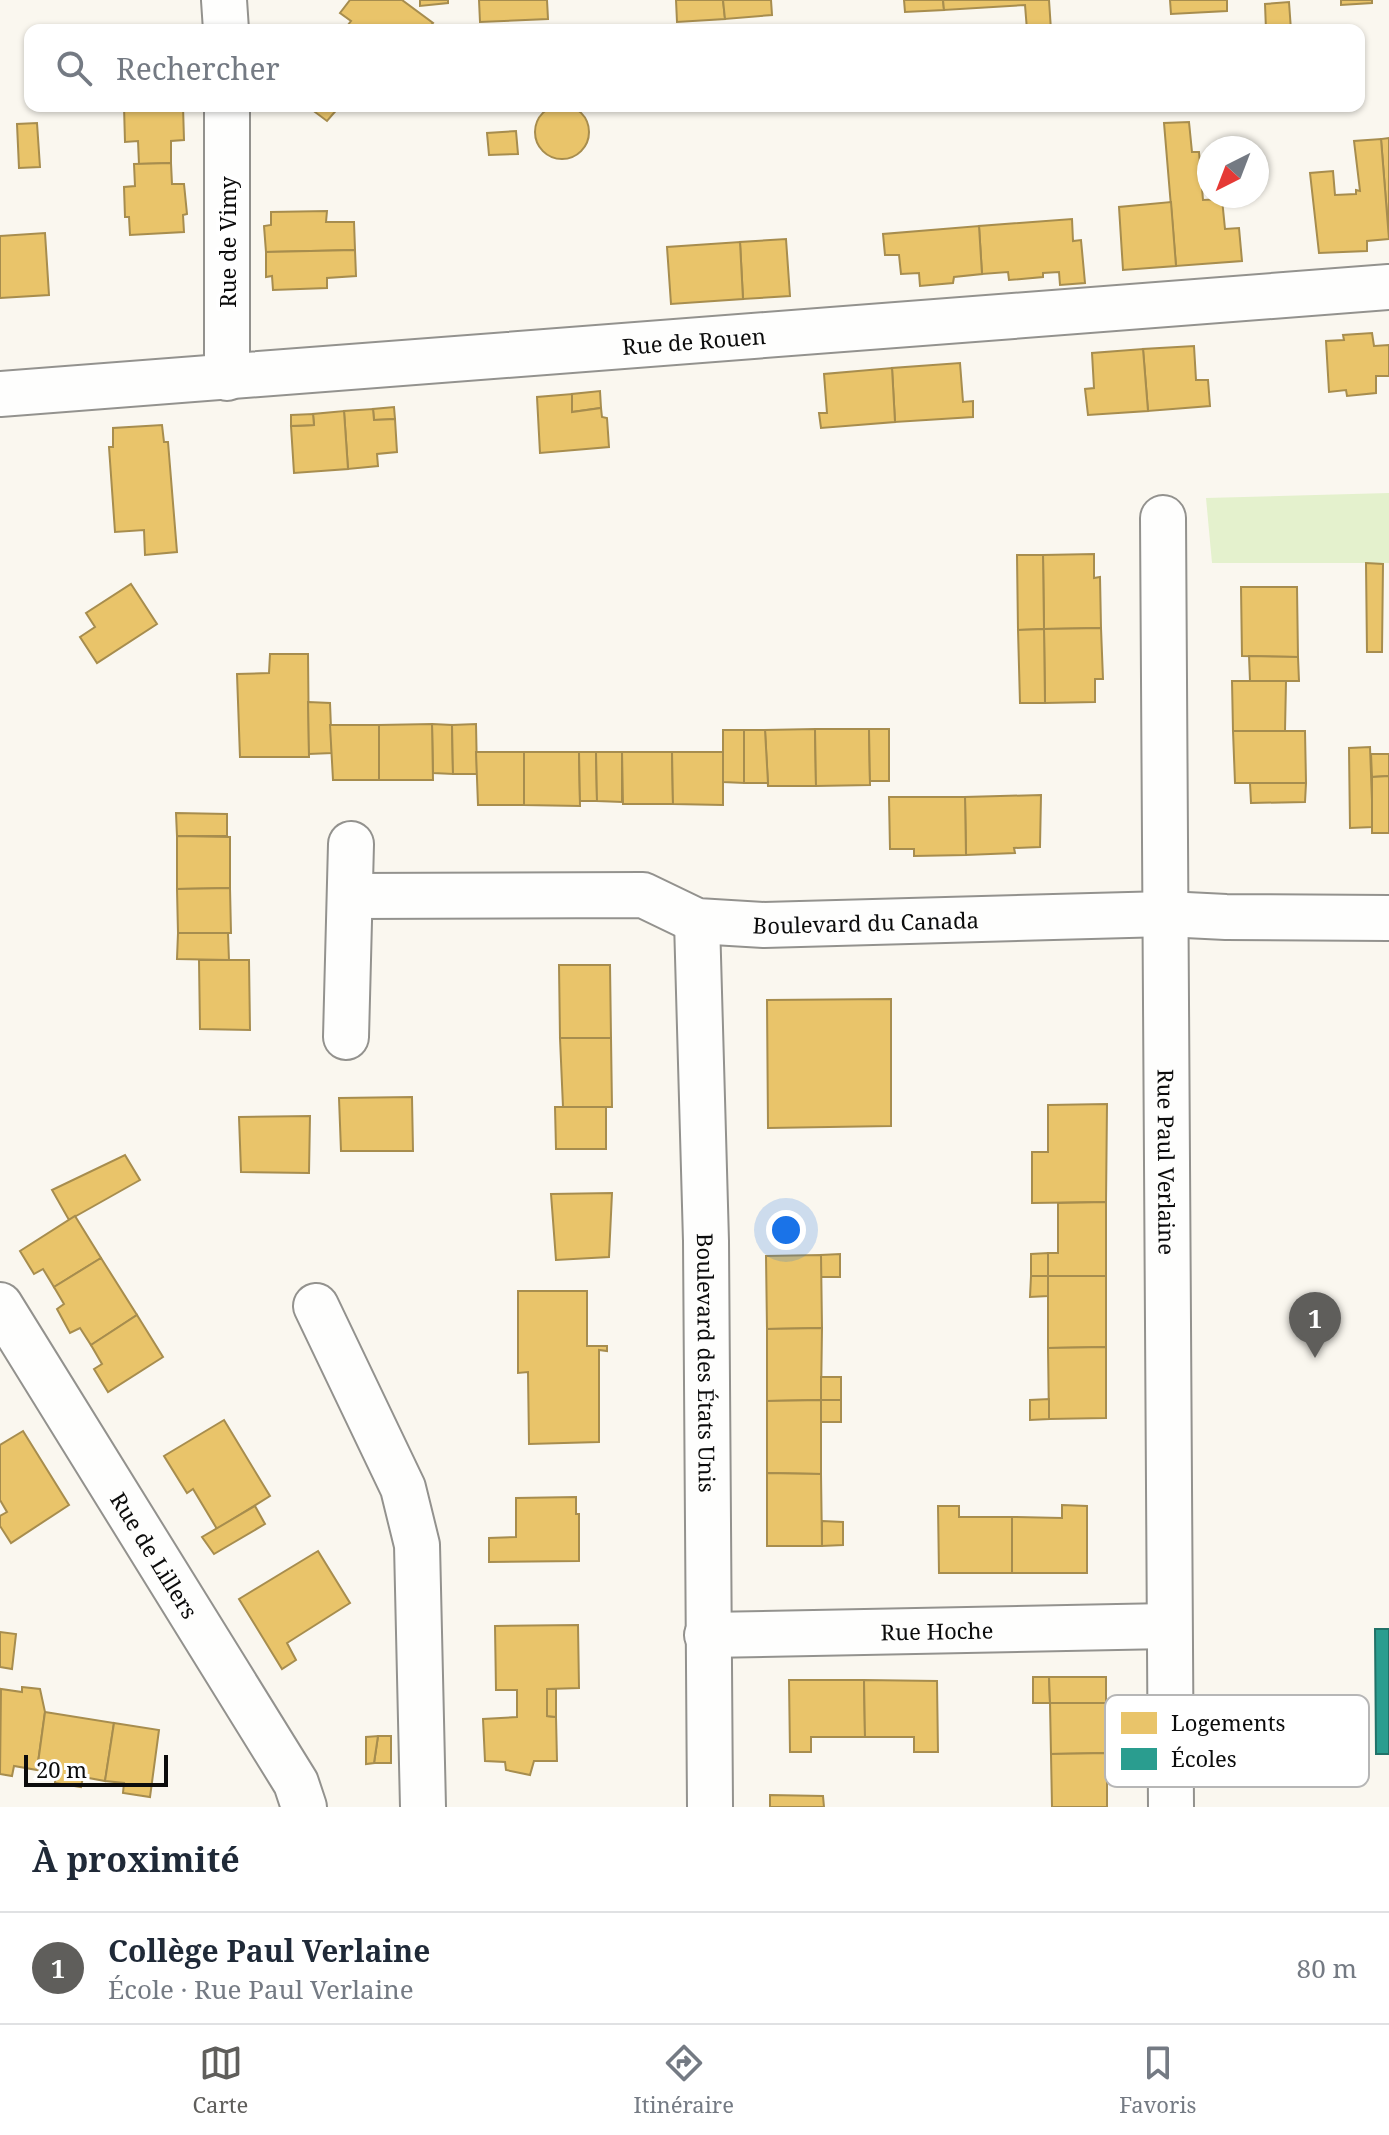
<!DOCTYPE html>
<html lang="fr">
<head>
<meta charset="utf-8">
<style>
  :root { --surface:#fff; --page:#f2f2f3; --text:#1f2937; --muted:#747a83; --line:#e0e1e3; --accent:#5f5e5b }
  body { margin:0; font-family:"Noto Serif",serif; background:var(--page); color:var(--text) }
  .compass { position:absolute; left:1197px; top:136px; width:72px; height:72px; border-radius:50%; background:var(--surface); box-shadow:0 2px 6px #0004; rotate:222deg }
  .scale { position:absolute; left:24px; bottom:20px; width:144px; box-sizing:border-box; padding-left:8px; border:4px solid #0c0c0c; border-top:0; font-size:22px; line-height:28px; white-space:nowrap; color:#0c0c0c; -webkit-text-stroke:6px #fff; paint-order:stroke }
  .you { position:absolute; left:786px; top:1230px; width:28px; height:28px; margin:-20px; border:6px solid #fff; border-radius:50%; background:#1a73e8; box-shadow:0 0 0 12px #1a73e833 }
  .badge { display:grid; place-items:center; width:52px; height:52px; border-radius:50%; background:var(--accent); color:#fff; font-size:26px; font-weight:700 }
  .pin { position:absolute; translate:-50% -66px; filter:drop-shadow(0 2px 4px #0008) }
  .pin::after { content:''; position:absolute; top:42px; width:28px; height:24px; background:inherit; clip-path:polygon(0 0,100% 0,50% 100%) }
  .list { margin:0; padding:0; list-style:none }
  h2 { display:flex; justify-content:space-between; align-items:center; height:104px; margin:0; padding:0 32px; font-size:34px }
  h2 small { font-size:26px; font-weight:400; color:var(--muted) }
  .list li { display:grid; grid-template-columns:52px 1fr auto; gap:24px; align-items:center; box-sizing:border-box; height:112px; padding:0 32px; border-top:2px solid var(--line) }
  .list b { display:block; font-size:30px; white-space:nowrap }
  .list p { margin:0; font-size:26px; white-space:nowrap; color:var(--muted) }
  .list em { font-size:26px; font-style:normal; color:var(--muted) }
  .icon { flex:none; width:44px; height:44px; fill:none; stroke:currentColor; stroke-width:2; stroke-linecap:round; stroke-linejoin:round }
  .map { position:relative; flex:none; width:1389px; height:1807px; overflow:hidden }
  .search { position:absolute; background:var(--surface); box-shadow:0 2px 6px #0004; left:24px; right:24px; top:24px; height:88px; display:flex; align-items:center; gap:20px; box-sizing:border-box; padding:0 28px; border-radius:16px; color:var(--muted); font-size:30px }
  .sheet { height:216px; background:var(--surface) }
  nav { display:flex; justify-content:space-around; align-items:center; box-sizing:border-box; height:112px; border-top:2px solid var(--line); background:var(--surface); font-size:22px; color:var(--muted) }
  nav a { display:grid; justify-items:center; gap:4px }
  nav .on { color:var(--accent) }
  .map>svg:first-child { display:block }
</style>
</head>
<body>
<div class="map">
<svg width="1389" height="1807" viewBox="0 0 1389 1807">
  <rect width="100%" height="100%" fill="#faf7ef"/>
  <!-- green -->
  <polygon fill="#e4f1cd" points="1389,493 1389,563 1212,563 1206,498"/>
  <!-- homes -->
  <g fill="#e9c46a" stroke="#a78d4e" stroke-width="2">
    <polygon points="350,0 402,0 433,23 427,30 344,30 351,21 340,13"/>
    <polygon points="420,0 448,0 448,3 420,6"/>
    <polygon points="479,0 547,0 548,19 480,22"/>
    <polygon points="676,0 723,0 725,19 677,22"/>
    <polygon points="723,0 771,0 772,15 725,19"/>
    <polygon points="904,0 943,0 944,10 905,12"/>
    <polygon points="943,0 1049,0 1051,30 1027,30 1025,5 944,10"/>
    <polygon points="1170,0 1227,0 1227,11 1171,14"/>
    <polygon points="1341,0 1372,0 1372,3 1341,5"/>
    <polygon points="1289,2 1291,30 1266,30 1265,4"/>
    <circle cx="562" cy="132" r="27"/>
    <polygon points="124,106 183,106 184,140 171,141 171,163 139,164 138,141 125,142"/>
    <polygon points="307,106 343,106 341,109 339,107 327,121"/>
    <polygon points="1189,122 1192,152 1199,152 1203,200 1222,199 1225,229 1239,228 1242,261 1176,266 1164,123"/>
    <polygon points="37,123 40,167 19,168 17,124"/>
    <polygon points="516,131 518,154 489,155 487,133"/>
    <polygon points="1389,138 1389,239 1381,139"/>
    <polygon points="1381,139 1389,239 1367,241 1367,251 1319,253 1310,173 1333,171 1335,195 1356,194 1356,190 1360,191 1354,141"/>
    <polygon points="171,163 172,184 184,184 187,214 183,215 184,232 130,235 129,217 125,217 124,187 135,186 134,164"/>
    <polygon points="1171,202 1176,266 1123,270 1119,207"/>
    <polygon points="327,211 326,222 354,222 355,250 266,252 264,226 271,225 271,212"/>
    <polygon points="1072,219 1073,241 1081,240 1085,283 1060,285 1059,272 1043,273 1043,277 1009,280 1008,272 982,274 979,226"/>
    <polygon points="979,226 982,274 954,277 953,283 920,286 919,273 901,274 899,255 885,255 883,234"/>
    <polygon points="45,233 49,295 0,298 0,236"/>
    <polygon points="786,239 790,296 743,299 740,242"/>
    <polygon points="740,242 743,299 671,304 667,247"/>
    <polygon points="355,250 356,276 327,278 327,288 273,290 272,276 266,277 266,252"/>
    <polygon points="1372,333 1374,346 1389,345 1389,376 1376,376 1376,393 1347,396 1346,390 1329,392 1326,341 1344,340 1343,335"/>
    <polygon points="1194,346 1196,380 1208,380 1210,406 1148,411 1143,349"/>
    <polygon points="1143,349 1148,411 1088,415 1085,389 1094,388 1092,353"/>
    <polygon points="960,363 963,402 973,401 973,417 895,422 892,368"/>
    <polygon points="892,368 895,422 821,428 819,413 827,413 824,374"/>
    <polygon points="600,391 601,408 572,412 572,394"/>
    <polygon points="572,394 572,412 601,408 602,417 607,418 609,447 540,453 537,397"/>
    <polygon points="394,407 395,419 374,420 373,409"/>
    <polygon points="373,409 374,420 395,419 397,452 377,454 378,466 348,469 344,411"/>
    <polygon points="344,411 348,469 294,473 291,426 314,425 313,414"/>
    <polygon points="313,414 314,425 291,426 291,415"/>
    <polygon points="162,425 164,442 168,442 177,552 145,555 144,530 115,532 109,447 113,447 113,428"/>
    <polygon points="1094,554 1094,578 1100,577 1101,628 1044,629 1043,555"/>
    <polygon points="1017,555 1043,555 1044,629 1018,630"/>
    <polygon points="1366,563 1383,564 1382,652 1367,652"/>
    <polygon points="131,584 157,624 97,663 80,637 95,627 86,613"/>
    <polygon points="1241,587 1297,587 1298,657 1242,656"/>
    <polygon points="1101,628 1103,679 1095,679 1095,702 1045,703 1044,629"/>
    <polygon points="1044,629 1045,703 1020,703 1018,630"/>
    <polygon points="270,654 308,654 309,757 240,757 237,674 269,673"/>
    <polygon points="1249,656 1298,657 1299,681 1250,681"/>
    <polygon points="1232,681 1286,681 1285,731 1233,731"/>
    <polygon points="308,702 330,703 332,753 309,754"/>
    <polygon points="432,724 452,725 453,774 433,773"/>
    <polygon points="432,724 433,780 379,780 379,725"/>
    <polygon points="476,724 477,774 453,774 452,725"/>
    <polygon points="330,725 379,725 379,780 333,780"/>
    <polygon points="815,729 816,786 768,786 765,730"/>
    <polygon points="815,729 869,729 870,785 816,786"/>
    <polygon points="869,729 889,729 889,781 870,781"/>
    <polygon points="723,730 744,730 744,783 723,782"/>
    <polygon points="744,730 765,730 768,783 744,783"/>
    <polygon points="1233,731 1305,731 1306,783 1235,783"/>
    <polygon points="1370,747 1373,827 1350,828 1349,748"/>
    <polygon points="476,752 524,752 524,805 478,805"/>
    <polygon points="524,752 579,752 580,806 524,805"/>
    <polygon points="579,752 596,752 597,801 580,801"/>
    <polygon points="596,752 622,752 622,802 597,801"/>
    <polygon points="622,752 672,752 673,804 623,804"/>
    <polygon points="672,752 723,752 723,805 673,804"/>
    <polygon points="1371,754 1389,754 1389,776 1372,777"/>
    <polygon points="1389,776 1389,833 1372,833 1372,777"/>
    <polygon points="1250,783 1306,783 1305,802 1251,803"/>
    <polygon points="1041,795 1040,847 1014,848 1015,853 966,855 965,797"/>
    <polygon points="889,797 965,797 966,855 914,856 914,849 890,849"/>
    <polygon points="176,813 227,814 227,836 177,836"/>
    <polygon points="177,836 230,837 230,888 177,889"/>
    <polygon points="230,888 231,933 178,933 177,889"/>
    <polygon points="178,933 228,933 229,960 177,959"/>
    <polygon points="199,960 249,960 250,1030 200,1029"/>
    <polygon points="559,965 610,965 611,1038 560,1038"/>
    <polygon points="891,999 891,1126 768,1128 767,1000"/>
    <polygon points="560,1038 611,1038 612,1107 563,1107"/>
    <polygon points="412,1097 413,1151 341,1151 339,1098"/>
    <polygon points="1107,1104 1106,1202 1032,1203 1032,1152 1048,1152 1048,1105"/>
    <polygon points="555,1107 606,1107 606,1149 556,1149"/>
    <polygon points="310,1116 309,1173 241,1172 239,1117"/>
    <polygon points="125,1155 140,1180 69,1220 52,1190"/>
    <polygon points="612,1193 609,1257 556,1260 551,1194"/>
    <polygon points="1106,1202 1106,1276 1048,1276 1048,1253 1058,1253 1058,1203"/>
    <polygon points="75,1216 101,1258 54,1287 43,1269 34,1274 20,1251"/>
    <polygon points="1048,1253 1048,1276 1031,1276 1031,1254"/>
    <polygon points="840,1254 840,1277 821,1277 821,1255"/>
    <polygon points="821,1255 822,1328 767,1329 766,1256"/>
    <polygon points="101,1258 137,1315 91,1345 80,1328 70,1333 57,1309 64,1304 54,1287"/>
    <polygon points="1031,1276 1048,1276 1048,1296 1030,1297"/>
    <polygon points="1048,1276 1106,1276 1106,1347 1048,1348"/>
    <polygon points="518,1291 587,1291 587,1346 607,1346 607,1351 599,1350 599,1442 529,1444 528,1372 518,1373"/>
    <polygon points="137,1315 163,1357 108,1392 94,1369 102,1364 91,1345"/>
    <polygon points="822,1328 821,1400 767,1401 767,1329"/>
    <polygon points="1106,1347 1106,1418 1049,1419 1048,1348"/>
    <rect x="821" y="1377" width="20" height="23"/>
    <polygon points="1049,1399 1049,1419 1030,1420 1030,1400"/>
    <rect x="821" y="1400" width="20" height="22"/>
    <polygon points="821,1400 821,1474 767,1473 767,1401"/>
    <polygon points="224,1420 270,1496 217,1529 193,1489 187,1493 164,1456"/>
    <polygon points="23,1431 69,1505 11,1543 0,1526 0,1516 7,1512 0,1500 0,1445"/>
    <polygon points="767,1473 821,1474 822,1546 767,1546"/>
    <polygon points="576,1497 576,1514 579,1514 579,1561 489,1562 489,1538 516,1537 516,1498"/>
    <polygon points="1062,1505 1087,1506 1087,1573 1012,1573 1012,1517 1062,1518"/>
    <polygon points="255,1506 265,1524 214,1554 202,1537"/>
    <polygon points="938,1506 959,1506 959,1517 1012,1517 1012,1573 939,1573"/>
    <polygon points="822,1521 843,1522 843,1545 822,1546"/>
    <polygon points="318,1551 350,1603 287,1643 296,1660 282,1669 239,1599"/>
    <polygon points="578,1625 579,1688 547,1689 547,1716 556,1717 557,1761 534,1761 530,1775 506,1770 505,1762 485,1761 483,1719 517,1717 517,1690 496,1690 495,1626"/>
    <polygon points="0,1632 16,1634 12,1669 0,1667"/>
    <polygon points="1033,1677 1049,1677 1050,1703 1033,1703"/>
    <polygon points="1049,1677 1106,1677 1106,1703 1050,1703"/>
    <polygon points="789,1680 864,1680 865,1737 811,1737 811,1752 790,1752"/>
    <polygon points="864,1680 937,1681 938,1752 914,1752 914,1737 865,1737"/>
    <polygon points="22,1687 40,1689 45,1712 37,1770 14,1766 12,1776 0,1774 1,1689 22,1692"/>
    <polygon points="547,1689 556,1689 556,1717 547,1716"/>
    <polygon points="1050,1703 1106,1703 1107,1753 1051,1754"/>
    <polygon points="45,1712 114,1723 105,1781 83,1777 81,1787 55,1783 56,1773 37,1770"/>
    <polygon points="114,1723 159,1730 150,1797 123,1793 124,1783 105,1781"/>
    <polygon points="378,1736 391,1736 391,1763 374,1763"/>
    <polygon points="378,1736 374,1763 366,1764 366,1737"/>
    <polygon points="1107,1753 1107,1807 1052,1807 1051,1754"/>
    <polygon points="770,1795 823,1796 824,1807 770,1807"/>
  </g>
  <!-- schools -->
  <polygon fill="#2a9d8f" stroke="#217268" stroke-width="2" points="1375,1629 1389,1629 1389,1754 1376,1754"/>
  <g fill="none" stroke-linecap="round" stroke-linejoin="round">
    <!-- minor casing -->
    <g stroke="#93928e" stroke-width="48">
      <g id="minor">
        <polyline points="224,0 226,30"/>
        <polyline points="227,106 227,378"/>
        <path id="s1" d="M0 394 1389 287"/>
        <path id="s2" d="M1163 518 1171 1807"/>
        <path id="s3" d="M350 896 643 895 697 921 764 925 1166 914 1226 917 1389 918"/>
        <path id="s4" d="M697 921 706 1241 710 1807"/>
        <polyline points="346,1037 351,844"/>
        <path id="s5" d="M0 1305 296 1783 304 1807"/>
        <polyline points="316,1306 403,1488 417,1545 423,1807"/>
        <path id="s6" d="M707 1635 1168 1626"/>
      </g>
    </g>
    <!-- minor -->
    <use href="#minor" stroke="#fefefd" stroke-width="44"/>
  </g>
  <g text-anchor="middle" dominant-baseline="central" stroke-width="8" stroke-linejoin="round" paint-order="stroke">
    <!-- street labels -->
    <g font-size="22" fill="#0c0c0c" stroke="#fff">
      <text transform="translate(227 242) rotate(-90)">Rue de Vimy</text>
      <text stroke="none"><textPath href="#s1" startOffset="696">Rue de Rouen</textPath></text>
      <text stroke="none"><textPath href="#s3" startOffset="522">Boulevard du Canada</textPath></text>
      <text stroke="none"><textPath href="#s2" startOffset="644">Rue Paul Verlaine</textPath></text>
      <text stroke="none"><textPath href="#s4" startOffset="442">Boulevard des États Unis</textPath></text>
      <text stroke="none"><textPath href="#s5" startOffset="294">Rue de Lillers</textPath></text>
      <text stroke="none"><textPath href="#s6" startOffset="230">Rue Hoche</textPath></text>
    </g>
  </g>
  <!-- legend -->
  <rect x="1105" y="1695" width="264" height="92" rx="12" fill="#fff" stroke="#b6b6b6" stroke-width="2"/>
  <rect x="1121" y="1712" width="36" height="22" fill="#e9c46a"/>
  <rect x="1121" y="1748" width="36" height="22" fill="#2a9d8f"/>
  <g font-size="22" fill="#0c0c0c">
    <text x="1171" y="1731">Logements</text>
    <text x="1171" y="1767">Écoles</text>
  </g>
</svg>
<svg class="compass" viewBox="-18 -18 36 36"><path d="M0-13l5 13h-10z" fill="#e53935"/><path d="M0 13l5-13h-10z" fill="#747a83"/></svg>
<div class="scale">20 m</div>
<div class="you"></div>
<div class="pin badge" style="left:1315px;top:1358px">1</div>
<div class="search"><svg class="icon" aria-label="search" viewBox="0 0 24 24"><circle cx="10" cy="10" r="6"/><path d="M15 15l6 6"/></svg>Rechercher</div>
</div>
<section class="sheet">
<h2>À proximité<small></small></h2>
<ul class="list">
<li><span class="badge">1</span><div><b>Collège Paul Verlaine</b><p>École · Rue Paul Verlaine</p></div><em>80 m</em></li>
</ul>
</section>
<nav>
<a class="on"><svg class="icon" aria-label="map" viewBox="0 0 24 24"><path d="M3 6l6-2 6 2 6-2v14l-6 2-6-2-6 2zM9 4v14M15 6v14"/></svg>Carte</a>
<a><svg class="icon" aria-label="directions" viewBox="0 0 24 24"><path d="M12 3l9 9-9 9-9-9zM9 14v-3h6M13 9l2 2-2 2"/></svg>Itinéraire</a>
<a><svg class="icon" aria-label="saved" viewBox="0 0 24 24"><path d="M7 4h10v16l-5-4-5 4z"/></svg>Favoris</a>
</nav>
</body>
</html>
